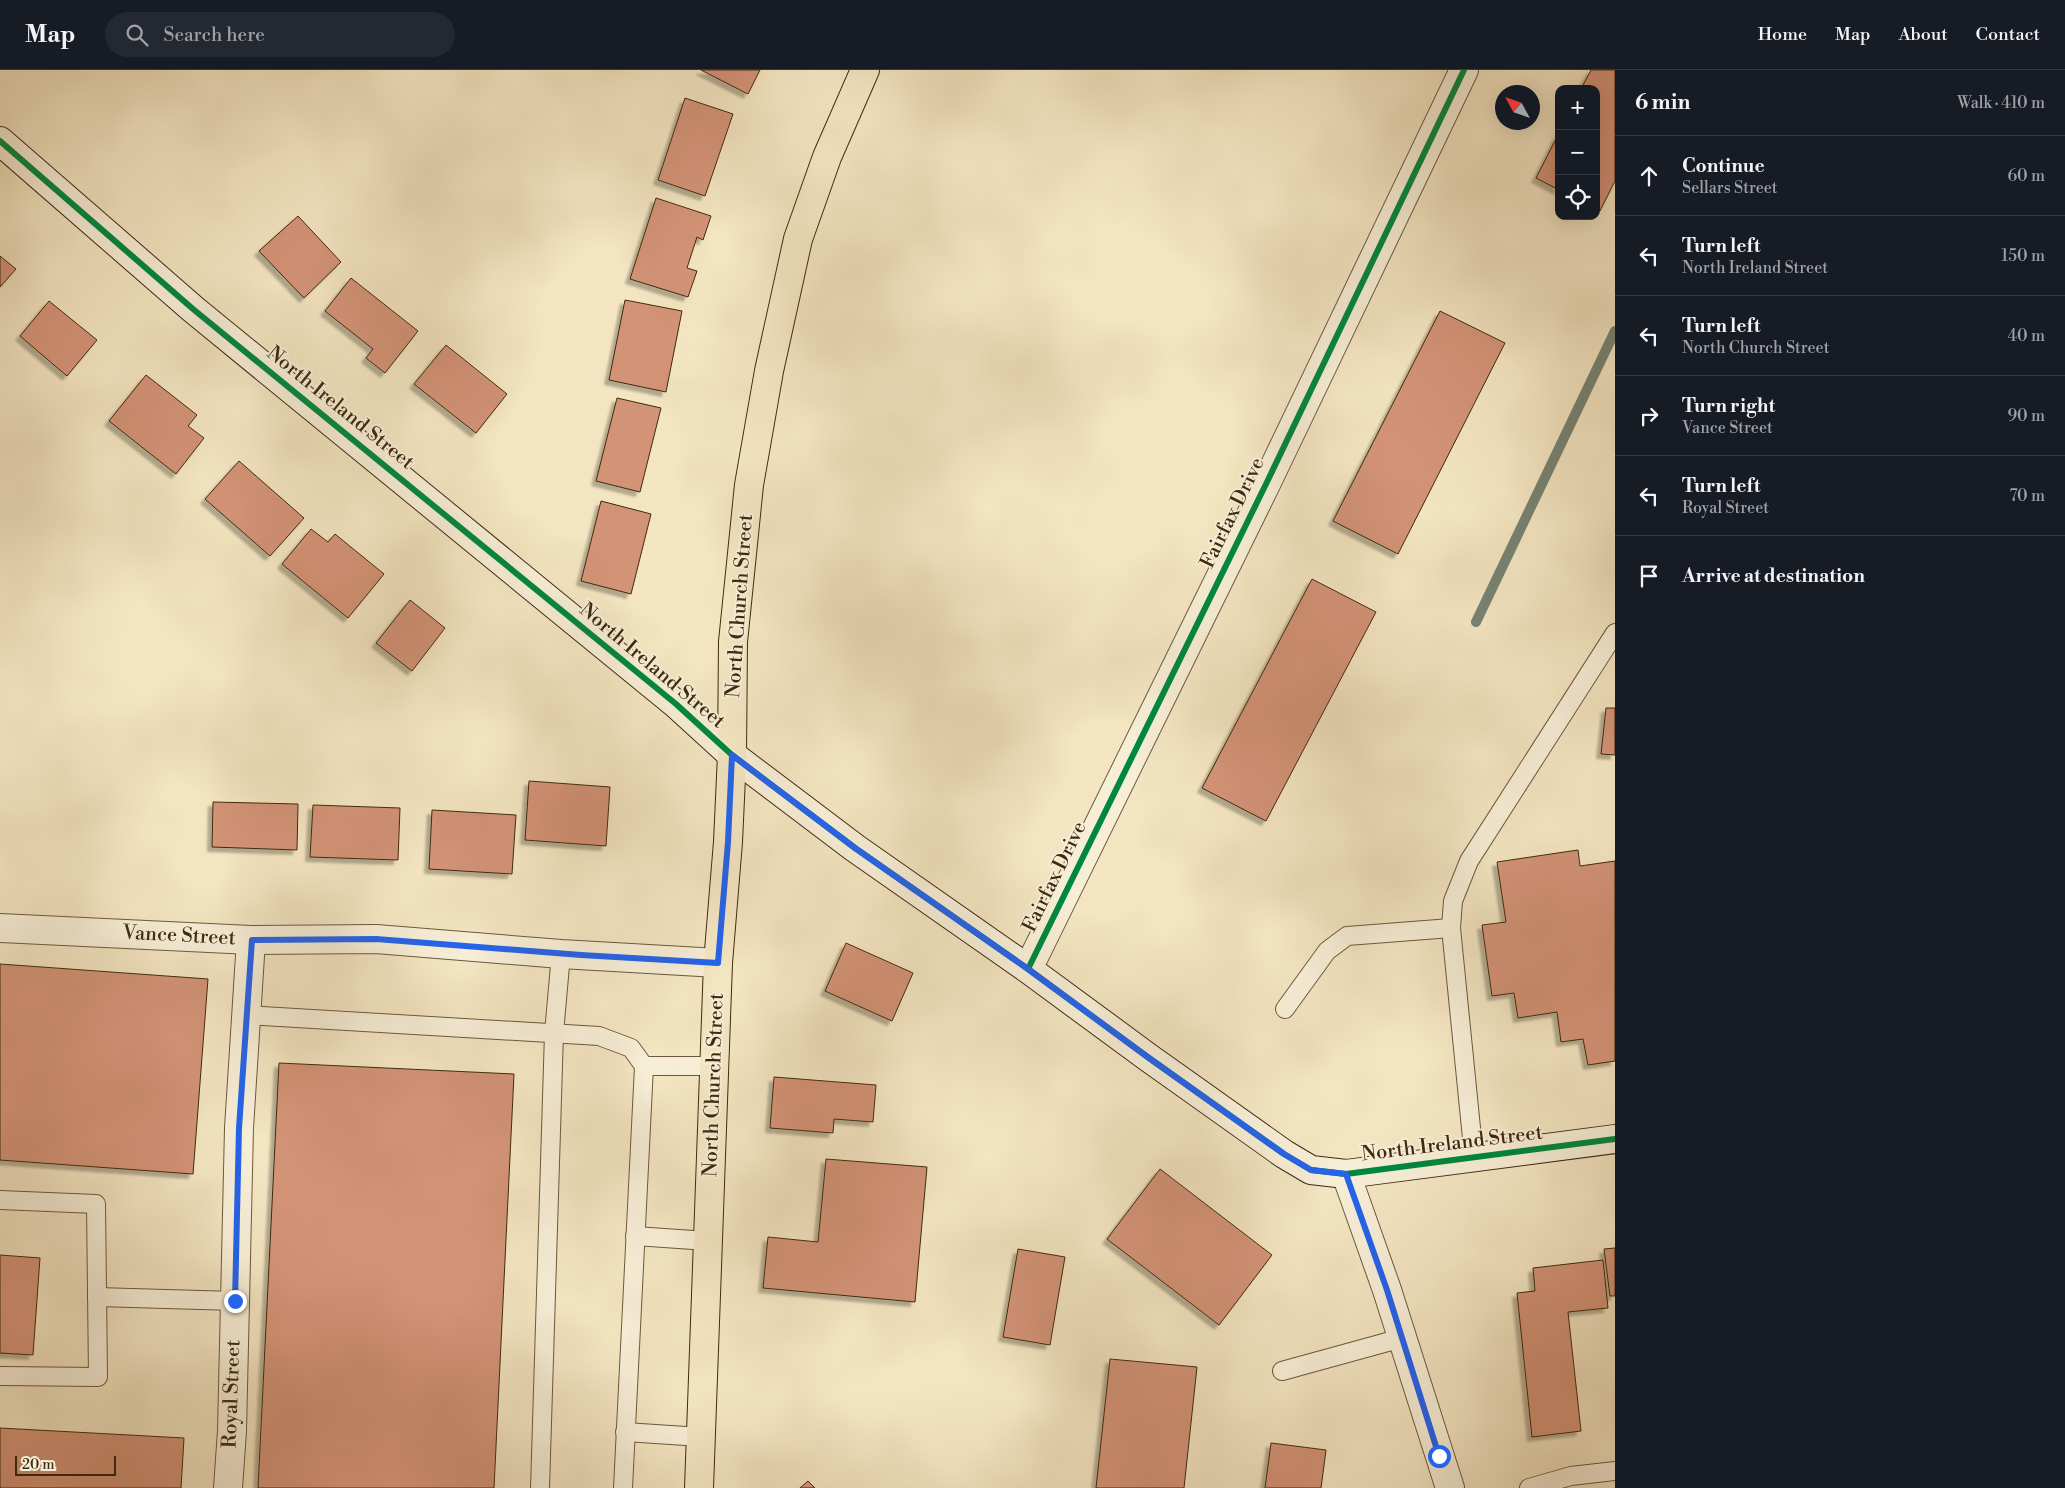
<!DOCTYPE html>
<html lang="en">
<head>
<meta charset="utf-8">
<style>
  :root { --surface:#171b24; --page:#242831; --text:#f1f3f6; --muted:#9ea1a6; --line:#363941 }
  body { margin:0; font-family:"Libre Bodoni",serif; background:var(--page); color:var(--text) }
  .controls { position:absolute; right:15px; top:15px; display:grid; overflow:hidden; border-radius:10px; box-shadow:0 5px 20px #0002 }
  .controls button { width:45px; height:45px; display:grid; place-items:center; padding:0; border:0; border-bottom:1px solid var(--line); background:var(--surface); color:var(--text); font:25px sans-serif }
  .compass { position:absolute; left:1495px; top:15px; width:45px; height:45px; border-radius:50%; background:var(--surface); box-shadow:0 5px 20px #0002; rotate:310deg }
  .scale { position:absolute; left:15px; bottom:12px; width:101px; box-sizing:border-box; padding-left:5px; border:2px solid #3f2a0e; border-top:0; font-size:14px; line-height:18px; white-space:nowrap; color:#3f2a0e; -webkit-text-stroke:4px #f7eed7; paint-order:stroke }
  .stop { position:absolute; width:15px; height:15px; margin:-11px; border:4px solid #2563eb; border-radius:50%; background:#fff }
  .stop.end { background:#2563eb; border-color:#fff; box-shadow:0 1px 5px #0008 }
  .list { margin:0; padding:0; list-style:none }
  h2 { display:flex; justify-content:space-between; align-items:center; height:65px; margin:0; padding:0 20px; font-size:21px }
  h2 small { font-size:16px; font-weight:400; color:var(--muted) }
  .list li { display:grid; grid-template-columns:32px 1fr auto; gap:15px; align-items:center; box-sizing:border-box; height:80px; padding:0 20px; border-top:1px solid var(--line) }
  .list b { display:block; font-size:19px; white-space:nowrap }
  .list p { margin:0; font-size:16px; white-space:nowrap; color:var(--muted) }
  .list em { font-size:16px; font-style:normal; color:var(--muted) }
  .icon { flex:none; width:28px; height:28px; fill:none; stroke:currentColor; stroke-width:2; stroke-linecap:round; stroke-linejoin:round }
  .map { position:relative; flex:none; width:1615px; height:1418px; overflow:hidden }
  header { display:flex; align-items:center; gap:30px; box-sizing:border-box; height:70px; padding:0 25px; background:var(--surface); border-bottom:1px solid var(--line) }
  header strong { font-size:24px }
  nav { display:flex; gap:28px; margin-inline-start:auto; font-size:18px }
  .search { width:350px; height:45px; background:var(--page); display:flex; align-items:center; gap:12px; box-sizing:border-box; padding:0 18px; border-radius:28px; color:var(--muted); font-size:19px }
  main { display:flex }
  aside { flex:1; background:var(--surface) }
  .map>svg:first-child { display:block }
</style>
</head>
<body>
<header>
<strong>Map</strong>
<div class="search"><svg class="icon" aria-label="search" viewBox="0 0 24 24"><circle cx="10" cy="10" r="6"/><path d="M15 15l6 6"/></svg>Search here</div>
<nav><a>Home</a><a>Map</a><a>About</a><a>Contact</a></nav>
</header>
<main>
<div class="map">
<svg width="1615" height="1418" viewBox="0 0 1615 1418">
  <defs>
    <filter id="shadow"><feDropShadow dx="-4.5" dy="4.5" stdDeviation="1" flood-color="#0004"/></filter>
  </defs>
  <rect width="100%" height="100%" fill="#f3e5c1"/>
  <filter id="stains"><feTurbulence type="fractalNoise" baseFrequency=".004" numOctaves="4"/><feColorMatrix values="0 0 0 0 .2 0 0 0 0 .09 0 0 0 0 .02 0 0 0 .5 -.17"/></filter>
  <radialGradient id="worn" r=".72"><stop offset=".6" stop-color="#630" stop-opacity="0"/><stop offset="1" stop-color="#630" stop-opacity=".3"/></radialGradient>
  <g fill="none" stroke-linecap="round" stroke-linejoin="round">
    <!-- stream -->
    <polyline stroke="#778373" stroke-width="10" points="1476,552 1615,261"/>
  </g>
  <!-- building -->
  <g fill="#d39377" stroke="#3f2a0e" filter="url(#shadow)">
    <polygon points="701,0 760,0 748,24"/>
    <polygon points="1591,0 1615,0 1615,111 1600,141 1596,139 1596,19 1581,19"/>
    <polygon points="685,28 733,44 705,126 658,110"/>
    <polygon points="1559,63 1559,120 1536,108"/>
    <polygon points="656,128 711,146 703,170 697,167 687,198 697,201 688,227 630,209"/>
    <polygon points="298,146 341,192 304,228 259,181"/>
    <polygon points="0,186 16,199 0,217"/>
    <polygon points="351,208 418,261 385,303 366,288 373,279 325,241"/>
    <polygon points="625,230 682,241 666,322 609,310"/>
    <polygon points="49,231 97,270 67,306 20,266"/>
    <polygon points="1440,241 1505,273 1398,484 1333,451"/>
    <polygon points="446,275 507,324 476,363 414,314"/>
    <polygon points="146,305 197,345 188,356 204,368 176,404 109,351"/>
    <polygon points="617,328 661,338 640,422 596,411"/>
    <polygon points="239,391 304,448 270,486 205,429"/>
    <polygon points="601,431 651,444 631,524 581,511"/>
    <polygon points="311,459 328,472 335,464 384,504 348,548 282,494"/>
    <polygon points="1312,509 1376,542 1266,751 1202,718"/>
    <polygon points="410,530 445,558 412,601 376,573"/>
    <polygon points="1606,638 1615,638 1615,685 1601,684"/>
    <polygon points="529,711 610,717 606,776 525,770"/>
    <polygon points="213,732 298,734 297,780 212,777"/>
    <polygon points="313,735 400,738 398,790 310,787"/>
    <polygon points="432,740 516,745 512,804 429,799"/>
    <polygon points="1578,780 1580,796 1615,791 1615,991 1588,995 1583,969 1561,972 1557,942 1518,948 1514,923 1492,926 1482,855 1506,852 1497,792"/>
    <polygon points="846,873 913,903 892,951 825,921"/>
    <polygon points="0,894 208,909 193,1104 0,1090"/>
    <polygon points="279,993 514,1004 494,1418 258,1418"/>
    <polygon points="774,1007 876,1015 873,1052 834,1049 833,1063 770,1058"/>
    <polygon points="826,1089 927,1097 915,1232 763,1218 768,1167 818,1172"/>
    <polygon points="1160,1099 1272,1185 1219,1255 1107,1169"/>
    <polygon points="1615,1178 1615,1226 1610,1226 1604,1179"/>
    <polygon points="1018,1179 1065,1187 1050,1275 1003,1267"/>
    <polygon points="0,1185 40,1188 33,1285 0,1283"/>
    <polygon points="1603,1190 1608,1238 1568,1242 1581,1361 1532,1367 1517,1223 1535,1221 1533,1198"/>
    <polygon points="1110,1289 1197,1297 1184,1418 1096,1418"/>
    <polygon points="0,1358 184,1368 181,1418 0,1418"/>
    <polygon points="1271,1373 1326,1380 1321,1418 1265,1418"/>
    <polygon points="808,1411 815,1418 800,1418"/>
  </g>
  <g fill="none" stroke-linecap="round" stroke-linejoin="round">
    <!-- lane casing -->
    <g stroke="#6c593b" stroke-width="20">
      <g id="lane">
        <polyline points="1285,939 1327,881 1347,866 1451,858"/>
        <polyline points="246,945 599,966 631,978 644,996 623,1418"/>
        <polyline points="644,996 714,996"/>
        <polyline points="1474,1088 1451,858 1453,831 1469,791 1615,563"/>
        <polyline points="0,1130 96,1134 98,1307 0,1306"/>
        <polyline points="635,1166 708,1171"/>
        <polyline points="97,1227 235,1231"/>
        <polyline points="1282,1301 1402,1268"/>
        <polyline points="625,1362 701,1367"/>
        <polyline points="540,1418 554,963 561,884"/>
        <polyline points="1529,1418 1571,1406 1615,1401"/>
      </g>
    </g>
    <!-- street casing -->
    <g stroke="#6c593b" stroke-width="30">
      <g id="street">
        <polyline points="0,858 251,870 376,869 561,884 718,893"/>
        <polyline points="1028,899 1267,412 1464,0"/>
        <polyline points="1346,1104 1387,1220 1450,1418"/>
        <polyline points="228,1418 232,1361 239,1058 251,870"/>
      </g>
    </g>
    <!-- secondary casing -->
    <g stroke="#3f2a0e" stroke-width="30">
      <polyline id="secondary" points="0,71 193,239 676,634 732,685 855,778 1028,899 1149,988 1284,1084 1311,1100 1346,1104 1615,1069"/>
    </g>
    <!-- primary casing -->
    <g stroke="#3f2a0e" stroke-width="30">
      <polyline id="primary" points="699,1418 718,893 728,772 732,685 733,572 749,415 769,301 798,169 827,87 865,0"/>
    </g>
    <!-- lane -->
    <use href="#lane" stroke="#f7eed7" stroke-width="18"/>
    <!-- street -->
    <use href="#street" stroke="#f7eed7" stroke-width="28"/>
    <!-- secondary -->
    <use href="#secondary" stroke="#f7eed7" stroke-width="28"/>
    <!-- primary -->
    <use href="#primary" stroke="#f3e5c1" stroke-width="28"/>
    <!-- cycleway casing -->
    <g stroke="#f7eed7" stroke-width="9">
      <g id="cycleway">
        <polyline points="0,71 193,239 676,634 732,685 855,778 1028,899 1149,988 1284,1084 1311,1100 1346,1104 1615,1069"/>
        <polyline points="1028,899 1267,412 1464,0"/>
      </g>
    </g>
    <!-- cycleway -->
    <use href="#cycleway" stroke="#00873e" stroke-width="6"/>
  </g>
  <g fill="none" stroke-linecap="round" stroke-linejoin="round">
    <!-- route -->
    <polyline stroke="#2563eb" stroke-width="6" points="235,1231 239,1058 252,870 376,869 581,885 718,893 728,772 732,685 855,778 1028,899 1149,988 1284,1084 1311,1100 1346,1104 1387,1220 1439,1386"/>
  </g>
  <g text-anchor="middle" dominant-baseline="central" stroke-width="4" stroke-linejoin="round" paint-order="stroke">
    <!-- street labels -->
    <g font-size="20" fill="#3f2a0e" stroke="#f7eed7">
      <text transform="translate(340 338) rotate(39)">North Ireland Street</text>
      <text transform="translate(1233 443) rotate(-64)">Fairfax Drive</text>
      <text transform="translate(740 536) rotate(-86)">North Church Street</text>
      <text transform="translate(652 596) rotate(40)">North Ireland Street</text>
      <text transform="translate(1055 807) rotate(-64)">Fairfax Drive</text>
      <text transform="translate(179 866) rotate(3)">Vance Street</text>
      <text transform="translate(714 1015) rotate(-88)">North Church Street</text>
      <text transform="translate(1452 1074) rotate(-7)">North Ireland Street</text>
      <text transform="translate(232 1324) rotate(-88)">Royal Street</text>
    </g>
  </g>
  <rect width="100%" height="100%" filter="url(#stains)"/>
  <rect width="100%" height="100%" fill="url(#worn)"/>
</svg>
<div class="controls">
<button>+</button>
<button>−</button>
<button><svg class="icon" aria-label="locate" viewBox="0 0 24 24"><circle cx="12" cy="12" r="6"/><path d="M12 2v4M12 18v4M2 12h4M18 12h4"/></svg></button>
</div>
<svg class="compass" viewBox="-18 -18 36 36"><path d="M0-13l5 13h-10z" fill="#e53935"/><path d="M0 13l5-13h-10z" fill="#9ea1a6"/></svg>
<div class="scale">20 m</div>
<div class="stop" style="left:1439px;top:1386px"></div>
<div class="stop end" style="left:235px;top:1231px"></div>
</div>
<aside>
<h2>6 min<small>Walk · 410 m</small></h2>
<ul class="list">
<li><svg class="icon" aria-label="ahead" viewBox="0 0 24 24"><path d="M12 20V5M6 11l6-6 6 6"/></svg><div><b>Continue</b><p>Sellars Street</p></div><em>60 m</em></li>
<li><svg class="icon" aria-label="left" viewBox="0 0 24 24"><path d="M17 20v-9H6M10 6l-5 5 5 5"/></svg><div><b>Turn left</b><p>North Ireland Street</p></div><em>150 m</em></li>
<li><svg class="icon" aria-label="left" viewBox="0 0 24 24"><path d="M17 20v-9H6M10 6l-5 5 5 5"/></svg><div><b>Turn left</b><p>North Church Street</p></div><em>40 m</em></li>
<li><svg class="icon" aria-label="right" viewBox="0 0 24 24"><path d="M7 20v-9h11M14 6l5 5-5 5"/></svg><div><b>Turn right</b><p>Vance Street</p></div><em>90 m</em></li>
<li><svg class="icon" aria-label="left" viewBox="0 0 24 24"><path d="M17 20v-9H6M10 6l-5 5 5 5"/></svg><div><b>Turn left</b><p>Royal Street</p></div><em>70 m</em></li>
<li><svg class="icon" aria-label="arrive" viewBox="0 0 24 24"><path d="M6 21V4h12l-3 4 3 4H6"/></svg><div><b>Arrive at destination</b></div></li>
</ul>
</aside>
</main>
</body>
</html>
